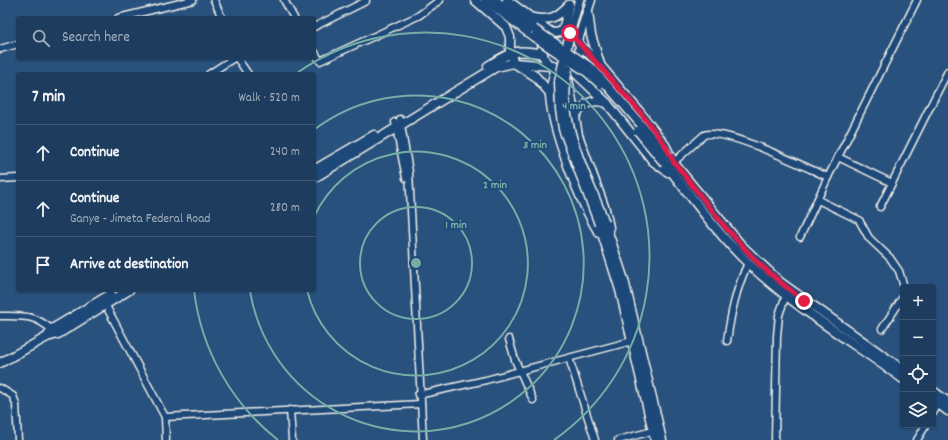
<!DOCTYPE html>
<html lang="en">
<head>
<meta charset="utf-8">
<style>
  :root { --surface:#1e3d5e; --page:#264464; --text:#f1f3f6; --muted:#a1aebc; --line:#3c5673 }
  body { margin:0; font-family:Dekko,sans-serif; background:var(--page); color:var(--text) }
  .controls { position:absolute; right:12px; bottom:12px; display:grid; overflow:hidden; border-radius:4px; box-shadow:0 1px 3px #0004 }
  .controls button { width:36px; height:36px; display:grid; place-items:center; padding:0; border:0; border-bottom:1px solid var(--line); background:var(--surface); color:var(--text); font:20px sans-serif }
  .stop { position:absolute; width:12px; height:12px; margin:-9px; border:3px solid #e11d48; border-radius:50%; background:#fff }
  .stop.end { background:#e11d48; border-color:#fff; box-shadow:0 1px 4px #0008 }
  .list { margin:0; padding:0; list-style:none }
  h2 { display:flex; justify-content:space-between; align-items:center; height:52px; margin:0; padding:0 16px; font-size:17px }
  h2 small { font-size:13px; font-weight:400; color:var(--muted) }
  .list li { display:grid; grid-template-columns:26px 1fr auto; gap:12px; align-items:center; box-sizing:border-box; height:56px; padding:0 16px; border-top:1px solid var(--line) }
  .list b { display:block; font-size:15px; white-space:nowrap }
  .list p { margin:0; font-size:13px; white-space:nowrap; color:var(--muted) }
  .list em { font-size:13px; font-style:normal; color:var(--muted) }
  .icon { flex:none; width:22px; height:22px; fill:none; stroke:currentColor; stroke-width:2; stroke-linecap:round; stroke-linejoin:round }
  .map { position:relative; flex:none; width:948px; height:440px; overflow:hidden }
  .search { position:absolute; background:var(--surface); box-shadow:0 1px 3px #0004; left:16px; top:16px; width:300px; height:44px; display:flex; align-items:center; gap:10px; box-sizing:border-box; padding:0 14px; border-radius:4px; color:var(--muted); font-size:15px }
  .panel { position:absolute; background:var(--surface); box-shadow:0 1px 3px #0004; left:16px; top:72px; width:300px; height:220px; border-radius:4px }
  .map>svg:first-child { display:block }
</style>
</head>
<body>
<div class="map">
<svg width="948" height="440" viewBox="0 0 948 440">
  <rect width="100%" height="100%" fill="#28517e"/>
  <filter id="ink" filterUnits="userSpaceOnUse"><feTurbulence type="fractalNoise" baseFrequency=".025" numOctaves="2"/><feDisplacementMap in="SourceGraphic" scale="8" xChannelSelector="R" yChannelSelector="G"/><feConvolveMatrix kernelMatrix="1 2 1 2 8 2 1 2 1" color-interpolation-filters="sRGB"/></filter>
  <g filter="url(#ink)">
    <g fill="none" stroke-linecap="round" stroke-linejoin="round">
      <!-- minor casing -->
      <g stroke="#f4f1e8" stroke-width="9">
        <g id="minor">
          <polyline points="214,0 222,18"/>
          <polyline points="284,0 294,18"/>
          <polyline points="118,18 193,0"/>
          <polyline points="314,27 366,1"/>
          <polyline points="0,49 18,44"/>
          <polyline points="314,51 320,61 418,16 440,0"/>
          <polyline points="237,58 248,74"/>
          <polyline points="209,74 234,58"/>
          <polyline points="400,119 409,172 423,440"/>
          <polyline points="395,122 406,178"/>
          <polyline points="838,157 892,183"/>
          <path d="M674 162 704 135C724 127 805 167 828 177"/>
          <polyline points="0,179 18,178"/>
          <polyline points="818,200 859,220 869,238 890,258 899,271 904,287"/>
          <polyline points="880,207 948,71"/>
          <polyline points="800,237 828,177 917,0"/>
          <polyline points="105,304 165,417 421,404"/>
          <path d="M0 316C26 316 34 314 55 332"/>
          <polyline points="882,329 903,297"/>
          <polyline points="509,339 515,360 533,400"/>
          <path d="M727 341C731 313 736 289 748 263"/>
          <polyline points="569,358 595,440"/>
          <polyline points="0,388 13,396 16,404 18,440"/>
          <polyline points="418,395 486,380 632,341"/>
          <polyline points="290,410 292,440"/>
          <polyline points="933,413 938,404"/>
          <polyline points="165,417 166,440"/>
          <polyline points="618,440 653,431"/>
          <polyline points="775,440 777,336 779,315 786,295"/>
          <polyline points="917,440 926,425"/>
        </g>
      </g>
      <!-- major casing -->
      <g stroke="#f4f1e8" stroke-width="11">
        <g id="major">
          <polyline points="475,0 506,27 510,37 510,52 514,63 535,76 550,93"/>
          <polyline points="486,0 534,37"/>
          <polyline points="495,0 534,29"/>
          <polyline points="507,0 552,33"/>
          <polyline points="588,12 591,35 600,64"/>
          <path d="M533 18C551 21 557 17 569 5"/>
          <polyline points="571,29 579,0"/>
          <polyline points="563,31 569,5"/>
          <polyline points="578,40 591,0"/>
          <path d="M580 45C576 91 522 59 550 34L565 31 574 36 580 45 600 65 639 111 665 145 671 157"/>
          <path d="M488 66C511 52 515 48 543 54"/>
          <polyline points="569,67 607,103 653,161 668,172"/>
          <path d="M556 68C554 76 550 86 550 95 552 131 580 202 599 233"/>
          <polyline points="568,79 578,135 605,209 609,227"/>
          <path d="M575 118C580 104 592 98 607 103"/>
          <polyline points="669,157 741,245 780,282 903,370"/>
          <path d="M665 164C693 198 718 235 749 264 796 308 852 342 903 379"/>
          <polyline points="314,170 374,135"/>
          <polyline points="314,178 496,67 514,63 551,66"/>
          <polyline points="605,223 624,280 662,440"/>
          <polyline points="599,224 620,290 655,440"/>
          <polyline points="47,337 52,329 111,294"/>
          <polyline points="0,363 47,337 58,334 129,290"/>
          <polyline points="933,391 948,402"/>
          <polyline points="933,400 948,411"/>
        </g>
      </g>
      <!-- minor -->
      <use href="#minor" stroke="#1f4a7a" stroke-width="6"/>
      <!-- major -->
      <use href="#major" stroke="#1f4a7a" stroke-width="8"/>
      <!-- major-bridge casing -->
      <g stroke="#f4f1e8" stroke-width="11" stroke-linecap="butt">
        <g id="major-bridge">
          <polyline points="534,29 593,69 669,157"/>
          <polyline points="571,29 559,81 560,110 563,129 599,224"/>
          <polyline points="534,37 587,72 600,84"/>
          <path d="M568 69C556 121 587 175 605 223"/>
          <polyline points="638,131 665,164"/>
        </g>
      </g>
      <!-- major-bridge -->
      <use href="#major-bridge" stroke="#1f4a7a" stroke-width="8"/>
    </g>
  </g>
  <g fill="none" stroke-linecap="round" stroke-linejoin="round" filter="url(#ink)">
    <!-- route -->
    <polyline stroke="#e11d48" stroke-width="5" points="570,33 639,111 665,145 673,161 725,227 758,263 780,282 804,301"/>
  </g>
  <!-- distance rings -->
  <g fill="none" stroke="#76ada5" stroke-width="2">
    <circle cx="416" cy="263" r="56"/>
    <path d="M314 217A112 112 0 1 1 307 290"/>
    <path d="M315 129A168 168 0 1 1 250 291"/>
    <path d="M278 440A224 224 0 0 1 194 290M297 73A224 224 0 0 1 554 440"/>
  </g>
  <circle cx="416" cy="263" r="6" fill="#76ada5" stroke="#1f4a7a" stroke-width="2"/>
  <g font-size="12" text-anchor="middle" font-weight="bold" fill="#76ada5" stroke="#1f4a7a" stroke-width="4" stroke-linejoin="round" paint-order="stroke">
    <text x="574" y="109">4 min</text>
    <text x="535" y="148">3 min</text>
    <text x="495" y="188">2 min</text>
    <text x="456" y="228">1 min</text>
  </g>
</svg>
<div class="controls">
<button>+</button>
<button>−</button>
<button><svg class="icon" aria-label="locate" viewBox="0 0 24 24"><circle cx="12" cy="12" r="6"/><path d="M12 2v4M12 18v4M2 12h4M18 12h4"/></svg></button>
<button><svg class="icon" aria-label="layers" viewBox="0 0 24 24"><path d="M12 4l9 5-9 5-9-5zM3 14l9 5 9-5"/></svg></button>
</div>
<div class="stop" style="left:570px;top:33px"></div>
<div class="stop end" style="left:804px;top:301px"></div>
<div class="search"><svg class="icon" aria-label="search" viewBox="0 0 24 24"><circle cx="10" cy="10" r="6"/><path d="M15 15l6 6"/></svg>Search here</div>
<section class="panel">
<h2>7 min<small>Walk · 520 m</small></h2>
<ul class="list">
<li><svg class="icon" aria-label="ahead" viewBox="0 0 24 24"><path d="M12 20V5M6 11l6-6 6 6"/></svg><div><b>Continue</b></div><em>240 m</em></li>
<li><svg class="icon" aria-label="ahead" viewBox="0 0 24 24"><path d="M12 20V5M6 11l6-6 6 6"/></svg><div><b>Continue</b><p>Ganye - Jimeta Federal Road</p></div><em>280 m</em></li>
<li><svg class="icon" aria-label="arrive" viewBox="0 0 24 24"><path d="M6 21V4h12l-3 4 3 4H6"/></svg><div><b>Arrive at destination</b></div></li>
</ul>
</section>
</div>
</body>
</html>
